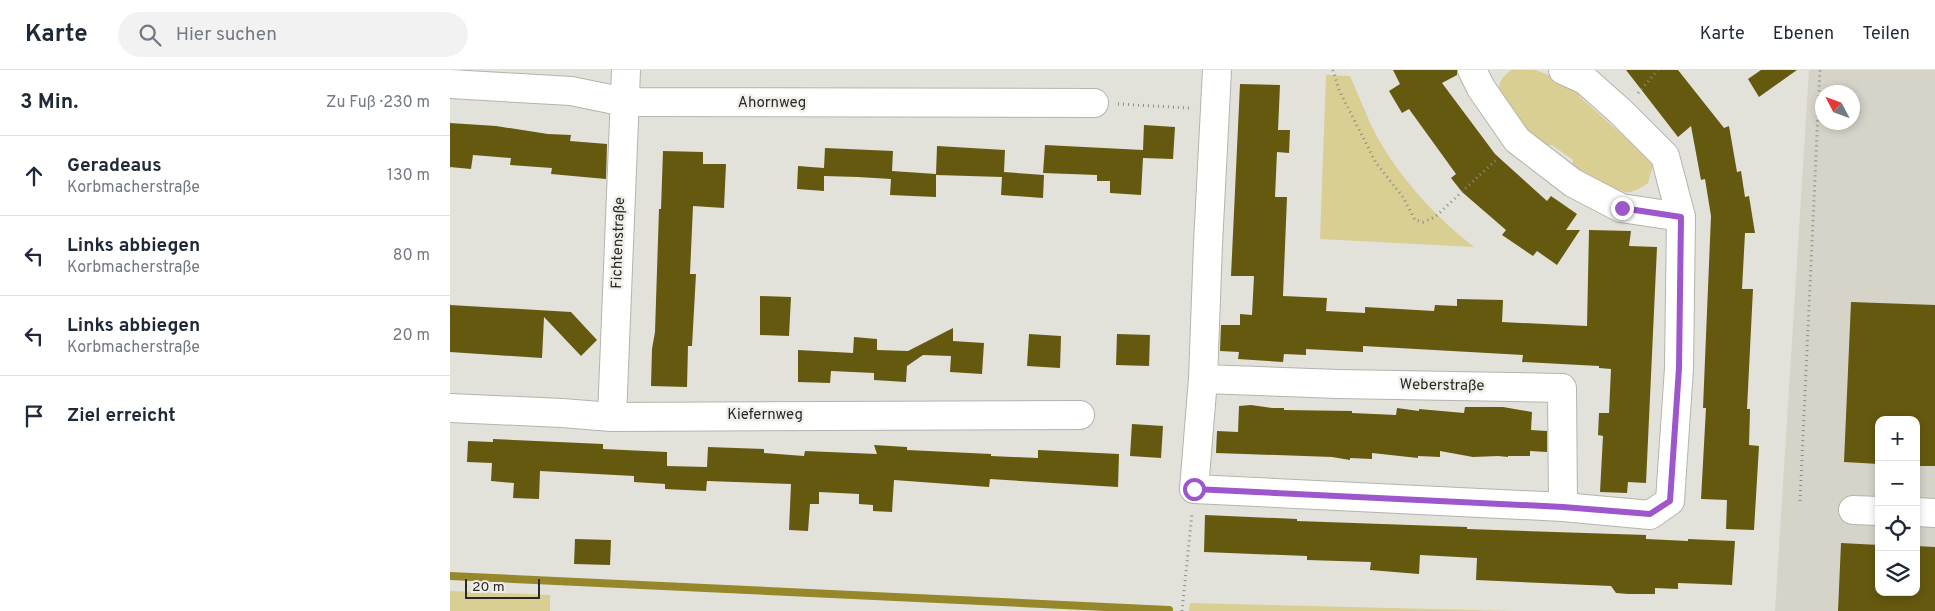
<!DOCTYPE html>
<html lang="de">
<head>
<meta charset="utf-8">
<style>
  :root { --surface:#fff; --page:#f2f2f3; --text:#1f2937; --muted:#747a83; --line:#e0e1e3 }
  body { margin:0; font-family:Overpass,sans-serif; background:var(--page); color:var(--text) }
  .controls { position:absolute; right:15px; bottom:15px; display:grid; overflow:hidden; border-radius:10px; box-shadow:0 2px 8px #0003 }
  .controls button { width:45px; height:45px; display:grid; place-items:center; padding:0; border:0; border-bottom:1px solid var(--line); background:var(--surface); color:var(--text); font:25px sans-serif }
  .compass { position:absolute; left:1365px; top:15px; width:45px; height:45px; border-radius:50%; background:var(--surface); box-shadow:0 2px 8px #0003; rotate:311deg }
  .scale { position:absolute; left:15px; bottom:12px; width:75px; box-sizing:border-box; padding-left:5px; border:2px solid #2a2927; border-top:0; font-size:14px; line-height:18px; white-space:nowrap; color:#2a2927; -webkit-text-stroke:4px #f0efe9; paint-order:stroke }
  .stop { position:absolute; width:15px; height:15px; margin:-11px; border:4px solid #9d57cb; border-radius:50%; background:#fff }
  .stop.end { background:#9d57cb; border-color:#fff; box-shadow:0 1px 5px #0008 }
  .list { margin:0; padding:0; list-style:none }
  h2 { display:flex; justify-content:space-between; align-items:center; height:65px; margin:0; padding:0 20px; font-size:21px }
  h2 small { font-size:16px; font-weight:400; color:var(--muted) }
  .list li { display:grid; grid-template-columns:32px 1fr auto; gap:15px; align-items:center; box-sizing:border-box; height:80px; padding:0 20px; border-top:1px solid var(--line) }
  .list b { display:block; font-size:19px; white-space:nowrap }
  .list p { margin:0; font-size:16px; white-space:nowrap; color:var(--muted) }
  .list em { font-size:16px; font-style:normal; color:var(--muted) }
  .icon { flex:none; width:28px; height:28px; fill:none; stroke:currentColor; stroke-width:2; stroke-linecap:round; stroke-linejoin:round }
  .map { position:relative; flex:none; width:1485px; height:541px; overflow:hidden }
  header { display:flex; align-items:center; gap:30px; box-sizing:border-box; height:70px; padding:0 25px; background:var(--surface); border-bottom:1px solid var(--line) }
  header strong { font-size:24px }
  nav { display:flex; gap:28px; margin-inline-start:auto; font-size:18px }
  .search { width:350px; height:45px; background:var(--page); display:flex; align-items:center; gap:12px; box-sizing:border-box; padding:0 18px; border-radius:28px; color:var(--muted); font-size:19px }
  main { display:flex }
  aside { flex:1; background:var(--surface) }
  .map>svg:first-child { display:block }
</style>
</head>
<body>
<header>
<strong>Karte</strong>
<div class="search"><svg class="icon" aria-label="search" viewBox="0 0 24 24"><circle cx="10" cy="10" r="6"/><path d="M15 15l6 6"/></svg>Hier suchen</div>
<nav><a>Karte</a><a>Ebenen</a><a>Teilen</a></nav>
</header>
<main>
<aside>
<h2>3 Min.<small>Zu Fuß · 230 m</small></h2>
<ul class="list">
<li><svg class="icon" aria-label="ahead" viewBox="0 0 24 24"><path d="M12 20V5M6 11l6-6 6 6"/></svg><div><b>Geradeaus</b><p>Korbmacherstraße</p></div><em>130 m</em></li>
<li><svg class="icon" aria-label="left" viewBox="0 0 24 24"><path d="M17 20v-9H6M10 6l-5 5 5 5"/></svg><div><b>Links abbiegen</b><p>Korbmacherstraße</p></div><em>80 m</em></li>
<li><svg class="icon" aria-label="left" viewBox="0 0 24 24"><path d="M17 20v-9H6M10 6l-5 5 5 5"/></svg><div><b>Links abbiegen</b><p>Korbmacherstraße</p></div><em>20 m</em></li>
<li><svg class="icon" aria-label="arrive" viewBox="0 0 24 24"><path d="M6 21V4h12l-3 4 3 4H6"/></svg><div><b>Ziel erreicht</b></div></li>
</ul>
</aside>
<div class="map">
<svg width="1485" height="541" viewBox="0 0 1485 541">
  <rect width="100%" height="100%" fill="#e2e2db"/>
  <!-- built -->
  <path fill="#d6d4c8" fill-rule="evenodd" d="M1359 0H1485V541H1325ZM1372 22H1402V52H1372ZM1429 350H1466V522H1429Z"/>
  <!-- green -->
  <g fill="#d9cf92">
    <path d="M1061 0H1085L1106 8 1127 19 1130 27 1178 70 1191 79 1199 87 1203 96 1198 113C1193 117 1187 120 1181 122 1165 125 1136 104 1122 96L1123 90 1102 75H1095C1082 64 1048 37 1049 19 1049 10 1055 5 1061 0Z"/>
    <path d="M876 5 900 6C907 22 914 39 921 55 944 102 983 145 1024 177L870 169Z"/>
    <polygon points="0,521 100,525 100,541 0,541"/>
    <polygon points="740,533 1061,541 739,541"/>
  </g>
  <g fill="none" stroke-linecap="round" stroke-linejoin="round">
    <!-- stream -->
    <polyline stroke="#96872b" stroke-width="8" points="0,506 719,540"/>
  </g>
  <!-- building -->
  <g fill="#655910">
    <polygon points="943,0 1007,0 1007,5 992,13 1045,84 1097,131 1101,126 1127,144 1116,160 1130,160 1107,195 1087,181 1083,186 1052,165 1056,160 1012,122 1001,108 1006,104 959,39 952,43 939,21 950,14"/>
    <polygon points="1176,0 1228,0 1274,58 1279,56 1287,102 1291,101 1295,127 1299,126 1305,163 1295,163 1292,219 1303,219 1297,339 1300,339 1299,375 1309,376 1304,460 1276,459 1277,430 1251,429 1256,338 1253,338 1261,146 1255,109 1251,110 1241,56 1228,67"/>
    <polygon points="1311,0 1347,0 1309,27 1298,9"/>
    <polygon points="790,14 830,15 828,60 840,60 839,83 827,82 825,127 837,127 833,226 877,228 876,241 915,243 915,237 984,241 985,235 1007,236 1007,229 1053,230 1052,252 1137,256 1139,160 1181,161 1179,176 1207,177 1196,413 1178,412 1177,423 1150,422 1153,366 1148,365 1149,343 1159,343 1161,299 1149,298 1149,296 1072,292 1073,285 913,276 913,282 856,279 856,285 834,284 833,292 788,289 789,282 770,281 771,255 790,255 790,244 802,245 804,206 781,206"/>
    <polygon points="0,53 46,56 98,64 121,65 120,71 157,74 156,109 101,104 102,98 60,95 61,88 23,85 21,99 0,97"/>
    <polygon points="694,55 725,57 723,89 693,88 691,125 660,123 660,111 647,111 647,105 593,103 595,75 693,80"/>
    <polygon points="487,76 555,80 554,102 594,105 593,128 551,125 552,107 486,105 486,127 440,125 441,109 408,107 374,106 374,121 347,119 348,96 374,98 375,78 443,81 442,101 486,104"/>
    <polygon points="213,81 253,82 253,94 276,94 274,138 243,136 240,204 246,204 242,276 238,276 237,317 201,316 202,279 205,262 209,139 211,139"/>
    <polygon points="310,226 341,227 339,266 310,265"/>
    <polygon points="1401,232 1485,235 1485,396 1466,396 1466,350 1429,350 1429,394 1394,392"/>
    <polygon points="0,235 121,242 147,270 131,286 94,247 92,288 0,282"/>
    <polygon points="503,258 503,271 534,273 532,304 500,302 501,286 473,285 457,296 456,312 424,310 424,303 381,301 380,313 348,312 348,280 403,283 404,267 427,269 427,280 458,281"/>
    <polygon points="579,264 611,266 610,298 577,296"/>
    <polygon points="667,264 700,265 699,296 666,295"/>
    <polygon points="801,335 822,338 834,338 834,340 902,341 902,343 946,345 947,338 969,341 969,339 1014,343 1015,337 1053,337 1082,342 1081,360 1097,361 1097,382 1080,381 1080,386 1058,386 1058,387 1048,386 1023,387 990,381 990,387 968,386 968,388 922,383 922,389 900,388 900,390 882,387 766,383 767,361 788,362 789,336"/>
    <polygon points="682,354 713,356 711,388 680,386"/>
    <polygon points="43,369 153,374 153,379 217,382 217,396 257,397 258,377 314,379 314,383 354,386 355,381 427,384 424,375 457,377 457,380 541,384 541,386 588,388 588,380 669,384 668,417 540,409 539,417 444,410 442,442 423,441 423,435 409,434 409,424 369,422 369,434 360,434 358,461 339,460 341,414 257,411 256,421 215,419 215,414 184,412 184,406 90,401 89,429 63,428 64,413 41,411 42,393 17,392 18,371 43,372"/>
    <polygon points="755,445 847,449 847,451 1017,457 1017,459 1196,465 1196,469 1238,471 1238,469 1285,471 1282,515 1228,513 1228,519 1205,518 1205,524 1178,524 1166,523 1161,516 1026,510 1027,488 970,485 969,504 920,500 921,492 857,490 857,486 754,482"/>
    <polygon points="125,469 161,470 160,495 124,494"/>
    <polygon points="1391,473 1429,475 1429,522 1466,522 1466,476 1485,477 1485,541 1388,541"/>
  </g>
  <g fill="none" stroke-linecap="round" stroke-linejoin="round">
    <!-- minor casing -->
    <g stroke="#b4b4ae" stroke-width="30">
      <g id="minor">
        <polyline points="767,0 758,174 753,309 744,419 1113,437 1200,445 1220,431 1229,298 1231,147 1171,138 1123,113 1067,70 1031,18 1022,0"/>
        <polyline points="1113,0 1135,10 1171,42 1215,86 1231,147"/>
        <polyline points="0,14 121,21 175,32 644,33"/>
        <polyline points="753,309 888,314 1112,318 1113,437"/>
        <polyline points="0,338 112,343 162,347 630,345"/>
        <polyline points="162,347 176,0"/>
        <polyline points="1403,440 1429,441"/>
        <polyline points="1466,442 1485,443"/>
      </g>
    </g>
    <!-- path -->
    <g stroke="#8c8c87" stroke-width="3" stroke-dasharray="1 4" stroke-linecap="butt">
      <polyline points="883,0 889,20 926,93 953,127 965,150 973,152 985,147 1048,88"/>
      <polyline points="1188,23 1208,0"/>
      <polyline points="668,34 739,38"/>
      <polyline points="1350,431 1370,0"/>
      <polyline points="732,541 742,444"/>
    </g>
    <!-- minor -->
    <use href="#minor" stroke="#fff" stroke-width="28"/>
  </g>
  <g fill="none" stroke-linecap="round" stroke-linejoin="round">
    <!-- route -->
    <polyline stroke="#9d57cb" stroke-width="6" points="744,419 1113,437 1200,444 1220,431 1229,298 1231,147 1172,138"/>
  </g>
  <g text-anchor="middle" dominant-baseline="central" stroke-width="5" stroke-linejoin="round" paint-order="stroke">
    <!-- street labels -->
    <g font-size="15" fill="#2a2927" stroke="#f0efe9">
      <text x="322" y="33">Ahornweg</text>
      <text transform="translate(169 173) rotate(-88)">Fichtenstraße</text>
      <text transform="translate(992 316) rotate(1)">Weberstraße</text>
      <text x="315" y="345">Kiefernweg</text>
    </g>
  </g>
</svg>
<div class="controls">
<button>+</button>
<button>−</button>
<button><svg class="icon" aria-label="locate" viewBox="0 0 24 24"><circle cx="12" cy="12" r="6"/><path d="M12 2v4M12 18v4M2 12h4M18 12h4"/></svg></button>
<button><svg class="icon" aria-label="layers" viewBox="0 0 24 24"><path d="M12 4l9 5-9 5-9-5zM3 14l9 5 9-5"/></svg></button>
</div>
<svg class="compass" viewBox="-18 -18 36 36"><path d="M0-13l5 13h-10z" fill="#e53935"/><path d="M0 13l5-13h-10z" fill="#747a83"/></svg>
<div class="scale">20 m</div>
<div class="stop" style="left:744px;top:419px"></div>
<div class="stop end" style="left:1172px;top:138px"></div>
</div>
</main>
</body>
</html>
